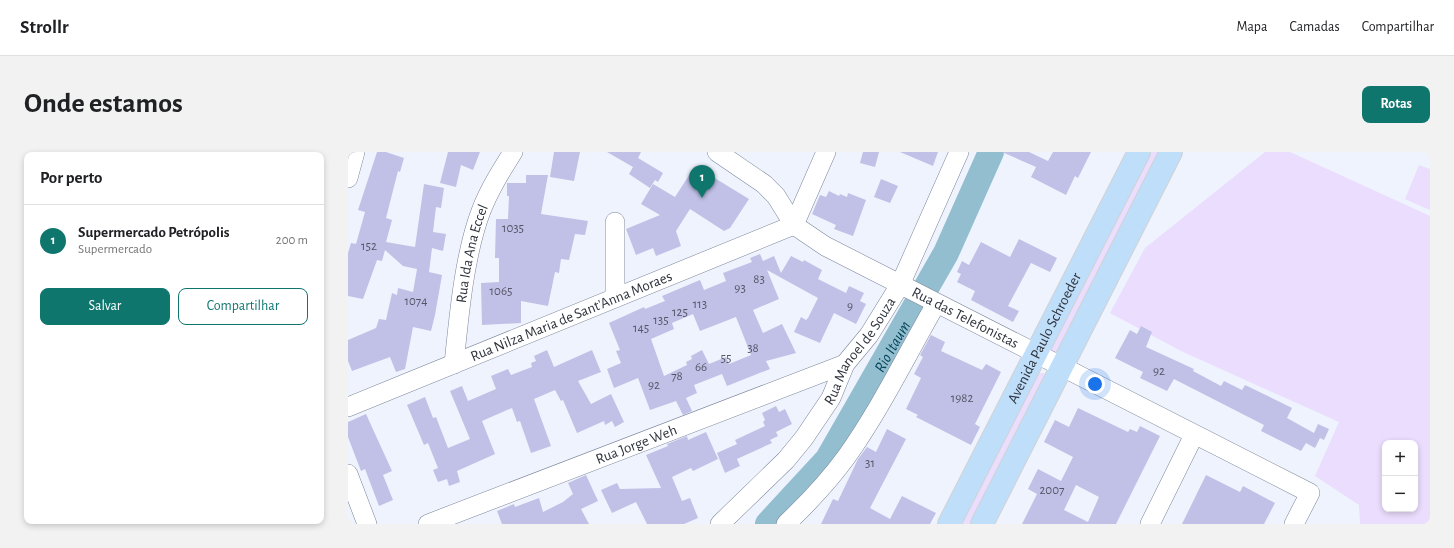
<!DOCTYPE html>
<html lang="pt">
<head>
<meta charset="utf-8">
<style>
  :root { --surface:#fff; --page:#f2f2f2; --text:#202124; --muted:#757577; --line:#e0e0e0; --accent:#0f766e }
  body { margin:0; font-family:"Alegreya Sans",sans-serif; background:var(--page); color:var(--text) }
  .controls { position:absolute; right:12px; bottom:12px; display:grid; overflow:hidden; border-radius:8px; box-shadow:0 2px 6px #0003 }
  .controls button { width:36px; height:36px; display:grid; place-items:center; padding:0; border:0; border-bottom:1px solid var(--line); background:var(--surface); color:var(--text); font:20px sans-serif }
  .you { position:absolute; left:747px; top:232px; width:14px; height:14px; margin:-10px; border:3px solid #fff; border-radius:50%; background:#1a73e8; box-shadow:0 0 0 6px #1a73e833 }
  .badge { display:grid; place-items:center; width:26px; height:26px; border-radius:50%; background:var(--accent); color:#fff; font-size:13px; font-weight:700 }
  .pin { position:absolute; translate:-50% -33px; filter:drop-shadow(0 1px 2px #0008) }
  .pin::after { content:''; position:absolute; top:21px; width:14px; height:12px; background:inherit; clip-path:polygon(0 0,100% 0,50% 100%) }
  .list { margin:0; padding:0; list-style:none }
  h2 { display:flex; justify-content:space-between; align-items:center; height:52px; margin:0; padding:0 16px; font-size:17px }
  h2 small { font-size:13px; font-weight:400; color:var(--muted) }
  .list li { display:grid; grid-template-columns:26px 1fr auto; gap:12px; align-items:center; box-sizing:border-box; height:72px; padding:0 16px; border-top:1px solid var(--line) }
  .list b { display:block; font-size:15px; white-space:nowrap }
  .list p { margin:0; font-size:13px; white-space:nowrap; color:var(--muted) }
  .list em { font-size:13px; font-style:normal; color:var(--muted) }
  .actions { display:flex; gap:8px; padding:12px 16px }
  .actions a { flex:1; padding:9px 0; border:1px solid var(--accent); border-radius:8px; text-align:center; font-size:14px; color:var(--accent) }
  .actions .main { background:var(--accent); color:#fff }
  .map { position:relative; flex:none; width:1082px; height:372px; overflow:hidden; border-radius:8px }
  header { display:flex; align-items:center; gap:24px; box-sizing:border-box; height:56px; padding:0 20px; background:var(--surface); border-bottom:1px solid var(--line) }
  header strong { font-size:19px }
  nav { display:flex; gap:22px; margin-inline-start:auto; font-size:14px }
  .intro { display:flex; align-items:center; justify-content:space-between; box-sizing:border-box; height:96px; padding:0 24px }
  h1 { margin:0; font-size:28px }
  .button { padding:10px 18px; border-radius:8px; background:var(--accent); color:#fff; font-size:14px; font-weight:700 }
  main { display:flex; gap:24px; padding:0 24px }
  aside { flex:1; background:var(--surface); border-radius:8px; box-shadow:0 2px 6px #0003 }
  .map>svg:first-child { display:block }
</style>
</head>
<body>
<header>
<strong>Strollr</strong>
<nav><a>Mapa</a><a>Camadas</a><a>Compartilhar</a></nav>
</header>
<div class="intro"><h1>Onde estamos</h1><a class="button">Rotas</a></div>
<main>
<aside>
<h2>Por perto<small></small></h2>
<ul class="list">
<li><span class="badge">1</span><div><b>Supermercado Petrópolis</b><p>Supermercado</p></div><em>200 m</em></li>
</ul>
<div class="actions"><a class="main">Salvar</a><a>Compartilhar</a></div>
</aside>
<div class="map">
<svg width="1082" height="372" viewBox="0 0 1082 372">
  <rect width="100%" height="100%" fill="#eff3fd"/>
  <!-- green -->
  <g fill="#eaddfd" fill-rule="evenodd">
    <polygon points="802,0 813,0 709,202 702,200 702,197"/>
    <path d="M917 0H942L1082 64V372H1012L1011 353 967 324 991 270 835 200 762 161 797 96ZM1037 291H1067V357H1037Z"/>
    <polygon points="1071,13 1082,17 1082,58 1057,47"/>
    <polygon points="691,221 696,221 698,226 623,372 612,372"/>
  </g>
  <g fill="none" stroke-linecap="round" stroke-linejoin="round">
    <!-- river -->
    <path stroke="#92becf" stroke-width="26" id="s1" d="M420 372 480 307 598 101 643 0"/>
  </g>
  <!-- building -->
  <g fill="#c1c1e7" fill-rule="evenodd">
    <polygon points="29,0 38,0 56,6 52,20 50,19 38,66 44,68 38,90 67,95 76,32 96,36 93,56 88,55 85,80 98,82 95,99 84,96 81,120 94,123 87,163 83,179 65,175 57,217 48,220 42,205 4,219 0,209 0,188 28,176 31,167 38,168 44,141 49,143 50,136 65,140 69,117 55,114 37,98 34,109 29,108 15,147 0,144 0,101 3,91 8,92 17,60 10,58"/>
    <polygon points="100,0 132,0 125,18 113,13 108,35 92,31"/>
    <polygon points="206,0 232,0 226,29 202,25"/>
    <polygon points="259,0 293,0 290,6 315,21 310,30 307,28 302,36 281,22 285,15"/>
    <polygon points="515,0 531,0 527,15 512,11"/>
    <polygon points="552,0 590,0 585,14"/>
    <polygon points="654,0 681,0 700,9 705,0 743,0 730,26 727,24 718,43 683,25 688,15"/>
    <polygon points="347,14 401,47 382,76 376,79 342,57 328,79 333,94 308,104 305,96 288,103 278,77 312,63 293,52 305,32 327,45"/>
    <polygon points="178,23 200,23 193,62 240,69 237,83 227,82 221,108 213,107 211,121 207,120 200,154 173,149 173,171 134,173 133,131 151,130 151,106 147,106 148,67 160,67 161,44 159,44 159,31 178,31"/>
    <polygon points="533,27 550,34 542,51 526,45"/>
    <polygon points="481,39 491,44 492,42 499,45 500,41 518,48 505,84 486,77 488,73 464,62 472,43 478,45"/>
    <polygon points="671,87 709,106 702,120 683,111 660,154 671,159 665,170 623,148 627,139 609,130 613,122 609,120 614,109 621,113 633,90 662,105"/>
    <path d="M412 102 415 109 426 104 433 121 443 104 455 110 456 108 474 118 470 127 498 141 501 134 516 141 512 149 518 152 508 172 486 161 472 191 446 180 453 165 458 168 460 166 470 146 419 118 431 147 405 158 415 181 434 172 448 201 418 209 422 217 379 234 374 222 346 233 349 241 338 246 344 259 335 263 328 249 302 258 290 226 266 236 259 217 273 211 268 199 272 198 261 171 296 155 297 157 317 149 314 144 352 128 356 138 378 129 375 121 404 110 402 106ZM345 162 352 179 388 165 403 203 381 212 378 205 361 212 354 198 343 204 344 207 338 210 339 213 316 224 303 187 326 177 324 171Z"/>
    <polygon points="793,174 804,180 798,195 846,217 845,219 873,234 876,229 894,238 897,233 932,250 944,256 939,266 966,281 970,272 981,277 976,288 972,286 967,296 958,291 953,299 913,279 916,273 826,227 819,239 792,226 795,220 767,206 782,178 789,182"/>
    <polygon points="583,183 597,190 593,199 634,218 638,212 653,220 627,272 632,275 623,293 568,265 570,263 558,257 573,226 566,222 575,205 572,203"/>
    <polygon points="199,198 206,215 244,198 253,220 230,229 243,252 263,242 276,270 267,275 264,269 257,273 256,269 229,281 215,248 213,249 207,238 186,247 203,294 183,301 172,269 169,270 164,256 134,269 147,302 109,319 112,330 101,334 99,327 90,330 85,318 90,316 80,291 76,293 59,253 77,245 85,266 88,265 100,296 122,287 102,239 114,234 120,249 148,237 143,224 160,217 163,223 184,215 183,211 188,209 186,204"/>
    <polygon points="428,254 431,260 437,257 444,272 428,280 430,284 422,288 424,291 389,307 392,314 377,321 369,301 389,292 387,288 417,274 415,270 417,268 414,261"/>
    <path d="M730 256 780 280 782 277 789 280 792 274 812 284 768 372H674L689 342 680 337 690 317 713 329 725 305 696 290 707 268 721 275ZM728 333 751 345 740 370 716 358Z"/>
    <polygon points="18,262 44,319 35,323 45,348 31,354 17,317 13,319 0,285 0,270"/>
    <polygon points="539,277 558,287 522,356 542,367 554,344 588,361 582,372 473,372 485,347 490,349 510,307 519,295 528,300"/>
    <polygon points="358,280 370,307 345,319 343,316 324,325 334,349 342,346 350,366 336,372 299,372 288,350 264,361 253,338 269,331 272,337 313,336 298,303 320,294 319,292 339,284 340,288"/>
    <polygon points="238,323 250,349 233,357 241,372 154,372 149,359 166,352 167,355 191,346 195,360 215,350 225,342 220,331"/>
    <polygon points="858,323 892,340 895,334 927,351 916,372 834,372"/>
  </g>
  <g fill="none" stroke-linecap="round" stroke-linejoin="round">
    <!-- minor casing -->
    <g stroke="#7b859a" stroke-width="20">
      <g id="minor">
        <path id="s2" d="M369 0 416 32 428 44 446 73 477 94 962 341 946 372"/>
        <polyline points="0,26 7,0"/>
        <polyline points="267,70 267,146"/>
        <polyline points="446,73 478,0"/>
        <path id="s3" d="M106 212C111 164 116 104 133 59 141 38 153 19 165 0"/>
        <path id="s4" d="M0 255 446 73"/>
        <polyline points="0,322 19,372"/>
        <path id="s5" d="M80 372 497 212"/>
        <path id="s6" d="M372 372 438 308 456 286 483 246 497 212 521 183 552 133 611 0"/>
        <path d="M438 372C460 351 481 329 499 304 533 256 559 202 588 152"/>
        <polyline points="802,372 846,283"/>
      </g>
    </g>
    <!-- major casing -->
    <g stroke="#d1d2d4" stroke-width="24">
      <g id="major">
        <path id="s7" d="M601 372 791 0"/>
        <polyline points="634,372 823,0"/>
      </g>
    </g>
    <!-- minor -->
    <use href="#minor" stroke="#fff" stroke-width="19"/>
    <!-- major -->
    <use href="#major" stroke="#bedef9" stroke-width="22"/>
  </g>
  <g text-anchor="middle" dominant-baseline="central" stroke-width="3.5" stroke-linejoin="round" paint-order="stroke">
    <!-- number labels -->
    <g font-size="13" fill="#545667">
      <text x="165" y="76">1035</text>
      <text x="21" y="94">152</text>
      <text x="411" y="127">83</text>
      <text x="392" y="136">93</text>
      <text x="153" y="139">1065</text>
      <text x="68" y="149">1074</text>
      <text x="352" y="152">113</text>
      <text x="502" y="154">9</text>
      <text x="332" y="160">125</text>
      <text x="313" y="168">135</text>
      <text x="293" y="176">145</text>
      <text x="405" y="196">38</text>
      <text x="378" y="206">55</text>
      <text x="353" y="215">66</text>
      <text x="811" y="219">92</text>
      <text x="329" y="224">78</text>
      <text x="306" y="233">92</text>
      <text x="614" y="246">1982</text>
      <text x="522" y="311">31</text>
      <text x="704" y="338">2007</text>
    </g>
    <!-- street labels -->
    <g font-size="15" fill="#2f333c" stroke="#eff3fd">
      <text stroke="none"><textPath href="#s3" startOffset="112">Rua Ida Ana Eccel</textPath></text>
      <text stroke="none"><textPath href="#s4" startOffset="241">Rua Nilza Maria de Sant'Anna Moraes</textPath></text>
      <text stroke="none"><textPath href="#s2" startOffset="303">Rua das Telefonistas</textPath></text>
      <text stroke="none"><textPath href="#s7" startOffset="209">Avenida Paulo Schroeder</textPath></text>
      <text stroke="none"><textPath href="#s6" startOffset="224">Rua Manoel de Souza</textPath></text>
      <text stroke="none"><textPath href="#s5" startOffset="223">Rua Jorge Weh</textPath></text>
    </g>
    <!-- water labels -->
    <g font-size="16" font-style="italic" fill="#024456" stroke="#eff3fd">
      <text stroke="none"><textPath href="#s1" startOffset="218">Rio Itaum</textPath></text>
    </g>
  </g>
</svg>
<div class="controls">
<button>+</button>
<button>−</button>
</div>
<div class="you"></div>
<div class="pin badge" style="left:354px;top:46px">1</div>
</div>
</main>
</body>
</html>
